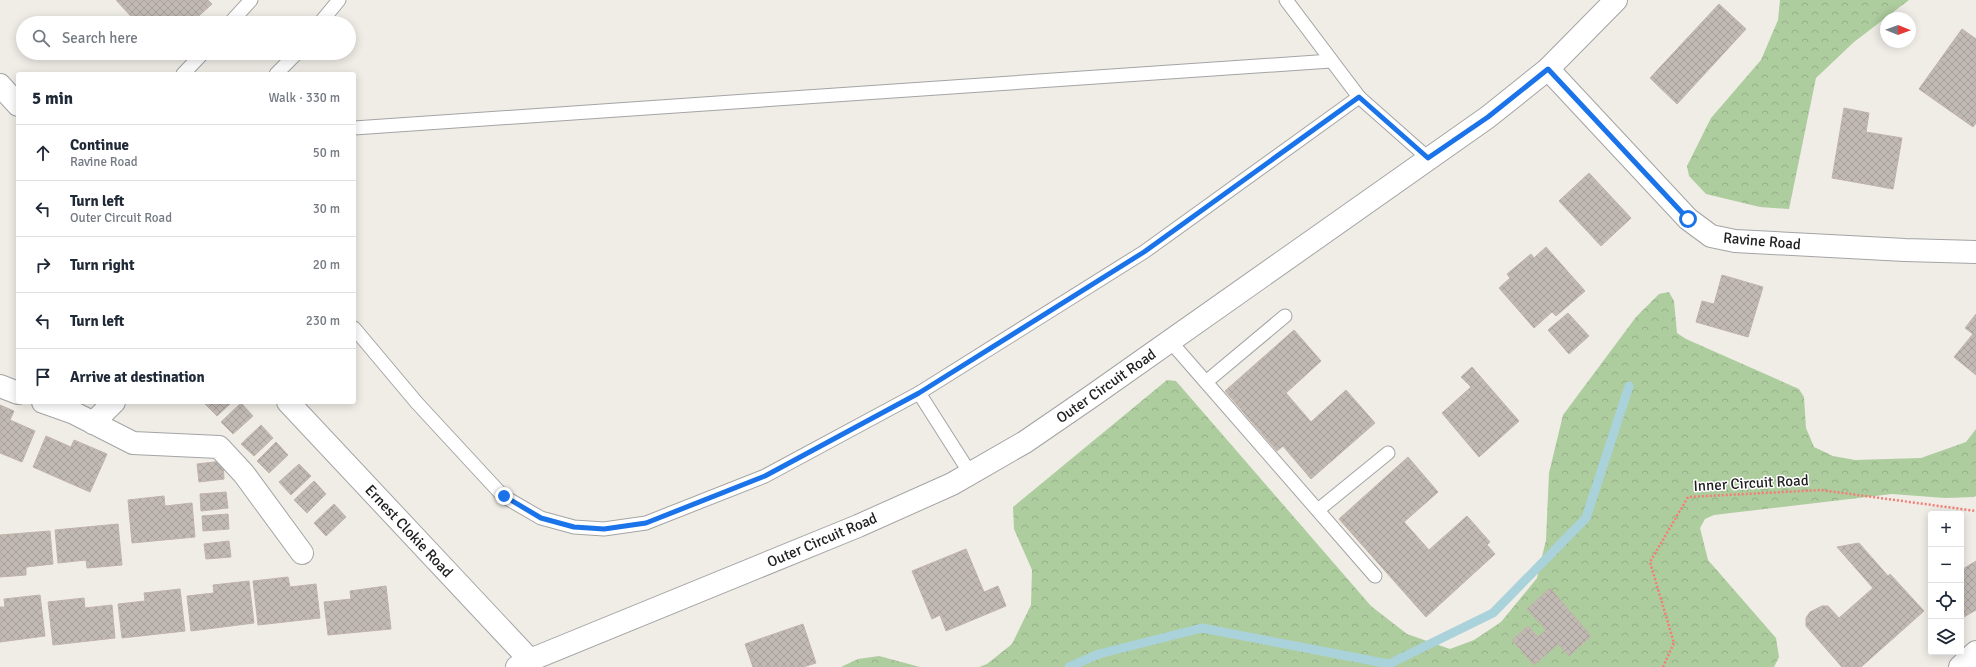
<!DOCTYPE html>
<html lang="en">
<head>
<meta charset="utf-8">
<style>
  :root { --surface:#fff; --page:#f6f6f7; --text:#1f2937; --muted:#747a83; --line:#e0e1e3 }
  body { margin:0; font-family:Signika,sans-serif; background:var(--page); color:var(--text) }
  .controls { position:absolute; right:12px; bottom:12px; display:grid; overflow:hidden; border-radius:4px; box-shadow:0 2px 10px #0003 }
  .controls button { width:36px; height:36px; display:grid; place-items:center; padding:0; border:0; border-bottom:1px solid var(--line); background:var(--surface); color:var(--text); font:20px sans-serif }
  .compass { position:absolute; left:1880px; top:12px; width:36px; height:36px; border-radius:50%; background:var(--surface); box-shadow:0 2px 10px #0003; rotate:91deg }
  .stop { position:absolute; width:12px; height:12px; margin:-9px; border:3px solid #1a73e8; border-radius:50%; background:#fff }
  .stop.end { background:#1a73e8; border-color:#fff; box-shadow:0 1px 4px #0008 }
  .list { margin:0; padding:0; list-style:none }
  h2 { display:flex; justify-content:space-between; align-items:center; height:52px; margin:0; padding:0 16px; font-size:17px }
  h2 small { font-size:13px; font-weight:400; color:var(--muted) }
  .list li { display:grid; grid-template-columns:26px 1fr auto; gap:12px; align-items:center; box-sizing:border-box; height:56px; padding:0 16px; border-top:1px solid var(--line) }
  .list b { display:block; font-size:15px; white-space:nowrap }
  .list p { margin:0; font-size:13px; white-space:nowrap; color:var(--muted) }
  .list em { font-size:13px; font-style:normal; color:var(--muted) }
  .icon { flex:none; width:22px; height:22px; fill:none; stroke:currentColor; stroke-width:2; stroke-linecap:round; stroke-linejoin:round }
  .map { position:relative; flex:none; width:1976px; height:667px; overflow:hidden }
  .search { position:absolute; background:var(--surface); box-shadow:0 2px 10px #0003; left:16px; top:16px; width:340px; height:44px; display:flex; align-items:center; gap:10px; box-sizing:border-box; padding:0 14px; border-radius:22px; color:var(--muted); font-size:15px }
  .panel { position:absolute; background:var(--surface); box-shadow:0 2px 10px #0003; left:16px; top:72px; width:340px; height:332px; border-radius:4px }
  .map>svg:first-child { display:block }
</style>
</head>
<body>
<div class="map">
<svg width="1976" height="667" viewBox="0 0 1976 667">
  <defs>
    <pattern id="forest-crowns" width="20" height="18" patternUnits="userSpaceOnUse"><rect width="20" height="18" fill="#aecd9e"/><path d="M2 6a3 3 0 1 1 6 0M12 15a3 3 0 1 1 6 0" fill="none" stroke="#95b088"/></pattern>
    <pattern id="building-cross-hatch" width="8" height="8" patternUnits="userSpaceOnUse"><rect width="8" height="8" fill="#c1b9b4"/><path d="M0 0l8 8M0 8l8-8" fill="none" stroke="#a69f9a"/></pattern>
  </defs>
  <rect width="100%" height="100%" fill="#f0ede7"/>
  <!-- forest -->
  <g fill="url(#forest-crowns)">
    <polygon points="1780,0 1909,0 1854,42 1816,78 1789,209 1760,207 1706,194 1689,176 1687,166 1711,118 1761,60 1778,20"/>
    <polygon points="1669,292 1674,301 1677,333 1686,339 1799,389 1804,397 1806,428 1814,447 1833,456 1855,460 1921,458 1966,442 1976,429 1976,496 1974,497 1945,498 1892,494 1714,515 1705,519 1700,528 1708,560 1776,638 1779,657 1774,667 979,667 987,664 1012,644 1031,605 1032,570 1014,529 1013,507 1167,380 1176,381 1371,606 1407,634 1450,649 1474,640 1501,622 1537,578 1546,540 1549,473 1563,415 1636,317 1659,294"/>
    <polygon points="879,656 920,667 841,667 858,659"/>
  </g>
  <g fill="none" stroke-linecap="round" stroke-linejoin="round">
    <!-- stream -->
    <polyline stroke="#aad2db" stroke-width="9" points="1069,667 1099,654 1202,628 1389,664 1493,613 1586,518 1629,386"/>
  </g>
  <!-- building -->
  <g fill="url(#building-cross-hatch)" stroke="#c1b3aa">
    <polygon points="116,0 208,0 212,4 191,23 137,23"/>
    <polygon points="1719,4 1746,29 1677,104 1650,78"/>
    <polygon points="1962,29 1976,39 1976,123 1973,127 1919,89"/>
    <polygon points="1844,108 1869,113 1866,132 1902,138 1893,189 1832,178"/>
    <polygon points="1589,173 1631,218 1601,246 1559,201"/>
    <polygon points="1546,247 1585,291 1556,316 1552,312 1534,328 1499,288 1510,278 1507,274 1531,254 1534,258"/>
    <polygon points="1722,275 1763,287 1748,337 1696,322 1702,301 1714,304"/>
    <polygon points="1568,313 1589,336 1569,354 1548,330"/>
    <polygon points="1976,314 1976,375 1954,357 1973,334 1965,328"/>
    <polygon points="1294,330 1321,361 1286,393 1311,422 1346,390 1375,423 1311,479 1283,446 1277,451 1225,391"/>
    <polygon points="1472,367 1519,421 1479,457 1442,413 1471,387 1461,377"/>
    <polygon points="207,402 232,402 217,416 205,404"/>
    <polygon points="241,403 253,416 233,434 221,422"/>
    <polygon points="0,405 14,411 10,420 35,431 22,462 0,453"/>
    <polygon points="261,425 273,438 254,456 241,444"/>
    <polygon points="46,436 71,447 74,440 107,454 90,492 33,467"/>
    <polygon points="276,442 288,455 269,473 257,461"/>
    <polygon points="1408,457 1438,492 1404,522 1429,550 1467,516 1490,542 1487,545 1495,554 1426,617 1339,519"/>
    <polygon points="223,461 224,479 199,482 197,464"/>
    <polygon points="299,464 311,476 291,495 279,482"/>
    <polygon points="314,481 326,494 307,513 294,500"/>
    <polygon points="226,492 228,508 201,511 200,494"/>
    <polygon points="164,496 165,506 192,503 195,537 132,543 128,500"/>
    <polygon points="334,504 346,517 326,536 314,523"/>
    <polygon points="228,514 229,529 203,531 202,516"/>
    <polygon points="118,524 122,565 87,568 86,560 58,563 55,530"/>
    <polygon points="50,531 53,564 26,567 26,575 0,577 0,535"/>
    <polygon points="229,541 231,557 206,559 204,544"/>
    <polygon points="1859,543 1888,576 1890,574 1924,611 1861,667 1842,667 1806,626 1806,618 1810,612 1822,606 1828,606 1839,618 1873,588 1837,547"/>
    <polygon points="966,549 984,592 998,586 1006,606 946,631 940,615 932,619 912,571"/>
    <polygon points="1976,561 1976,610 1962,618 1961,566 1963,569"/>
    <polygon points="288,577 290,587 316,584 320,618 258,625 253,581"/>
    <polygon points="249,581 254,623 191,631 187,596 214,593 213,585"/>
    <polygon points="386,586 391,629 328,635 324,602 351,599 350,591"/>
    <polygon points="1550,588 1591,636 1569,656 1558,644 1534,665 1512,640 1528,626 1538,637 1546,630 1527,609"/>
    <polygon points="180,589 185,631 122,638 118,604 145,601 144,593"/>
    <polygon points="40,595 45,636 0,642 0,607 5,607 4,599"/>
    <polygon points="84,598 85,608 112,605 115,638 53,645 48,602"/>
    <polygon points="803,624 816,663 803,667 753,667 745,644"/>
  </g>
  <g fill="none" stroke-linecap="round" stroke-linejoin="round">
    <!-- lane casing -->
    <g stroke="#a4a4a4" stroke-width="15">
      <g id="lane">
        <polyline points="1286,0 1359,97 1428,158"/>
        <polyline points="230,23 251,0"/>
        <polyline points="320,23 339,0"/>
        <polyline points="183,74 203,53"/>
        <polyline points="276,74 297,53"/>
        <polyline points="354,128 1331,61"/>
        <polyline points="354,328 417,403 503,496 541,518 574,527 604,529 646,523 765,476 919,393 1144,252 1359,97"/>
        <polyline points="1170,341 1375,576"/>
        <polyline points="1206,382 1285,316"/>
        <polyline points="919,393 970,473"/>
        <polyline points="1318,510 1388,453"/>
      </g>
    </g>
    <!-- street casing -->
    <g stroke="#a4a4a4" stroke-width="24">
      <g id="street">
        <polyline points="1548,69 1688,219 1711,236 1735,241 1905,250 1976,252"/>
        <polyline points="0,85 18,105"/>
        <polyline points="0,386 18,393"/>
        <polyline points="43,402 74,413 133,443 219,447 244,474 302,553"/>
        <polyline points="288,402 530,660"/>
        <polyline points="93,423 114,402"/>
        <polyline points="517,667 530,660 858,526 952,484 1025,442 1092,396 1488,117 1548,69 1616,0"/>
        <polyline points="1960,667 1976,652"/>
      </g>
    </g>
    <!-- path -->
    <polyline stroke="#f37e75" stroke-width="2.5" stroke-dasharray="2 2" stroke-linecap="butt" points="1663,667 1674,643 1650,562 1688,497 1821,490 1976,511"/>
    <!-- lane -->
    <use href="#lane" stroke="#fff" stroke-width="13"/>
    <!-- street -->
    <use href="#street" stroke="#fff" stroke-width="22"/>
  </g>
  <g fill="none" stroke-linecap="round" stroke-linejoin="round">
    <!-- route -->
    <polyline stroke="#1a73e8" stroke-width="5" points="504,496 541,518 574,527 604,529 646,523 765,476 919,393 1144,252 1359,97 1428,158 1488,117 1548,69 1688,219"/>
  </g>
  <g text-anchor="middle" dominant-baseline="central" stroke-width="3" stroke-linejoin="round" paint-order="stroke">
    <!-- street labels -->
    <g font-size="15" fill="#202020" stroke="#fff">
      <text transform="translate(1762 241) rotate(5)">Ravine Road</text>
      <text transform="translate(1106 386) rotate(-35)">Outer Circuit Road</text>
      <text transform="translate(1751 483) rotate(-3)">Inner Circuit Road</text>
      <text transform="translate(409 531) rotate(47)">Ernest Clokie Road</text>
      <text transform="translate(822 540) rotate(-23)">Outer Circuit Road</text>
    </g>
  </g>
</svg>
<div class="controls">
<button>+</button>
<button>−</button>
<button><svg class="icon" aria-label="locate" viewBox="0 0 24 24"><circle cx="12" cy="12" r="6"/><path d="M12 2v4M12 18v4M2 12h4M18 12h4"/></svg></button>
<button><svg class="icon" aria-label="layers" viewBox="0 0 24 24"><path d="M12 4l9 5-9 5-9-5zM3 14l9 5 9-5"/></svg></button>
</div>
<svg class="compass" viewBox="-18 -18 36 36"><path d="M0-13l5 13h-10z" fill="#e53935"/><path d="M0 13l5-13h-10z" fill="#747a83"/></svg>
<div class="stop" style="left:1688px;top:219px"></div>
<div class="stop end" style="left:504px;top:496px"></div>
<div class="search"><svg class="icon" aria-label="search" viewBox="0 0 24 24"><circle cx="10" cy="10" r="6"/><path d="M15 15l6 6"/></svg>Search here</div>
<section class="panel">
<h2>5 min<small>Walk · 330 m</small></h2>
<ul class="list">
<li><svg class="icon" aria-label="ahead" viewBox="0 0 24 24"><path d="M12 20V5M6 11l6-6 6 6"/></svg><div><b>Continue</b><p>Ravine Road</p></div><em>50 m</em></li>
<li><svg class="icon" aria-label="left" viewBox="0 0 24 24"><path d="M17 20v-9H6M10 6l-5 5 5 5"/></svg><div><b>Turn left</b><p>Outer Circuit Road</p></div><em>30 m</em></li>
<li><svg class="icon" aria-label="right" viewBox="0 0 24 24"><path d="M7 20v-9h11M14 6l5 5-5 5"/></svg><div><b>Turn right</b></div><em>20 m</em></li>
<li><svg class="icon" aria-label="left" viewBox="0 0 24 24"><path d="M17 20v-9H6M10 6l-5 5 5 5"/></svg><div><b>Turn left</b></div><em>230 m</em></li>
<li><svg class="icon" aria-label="arrive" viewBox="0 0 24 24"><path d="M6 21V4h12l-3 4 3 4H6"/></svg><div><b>Arrive at destination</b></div></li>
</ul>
</section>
</div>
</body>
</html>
